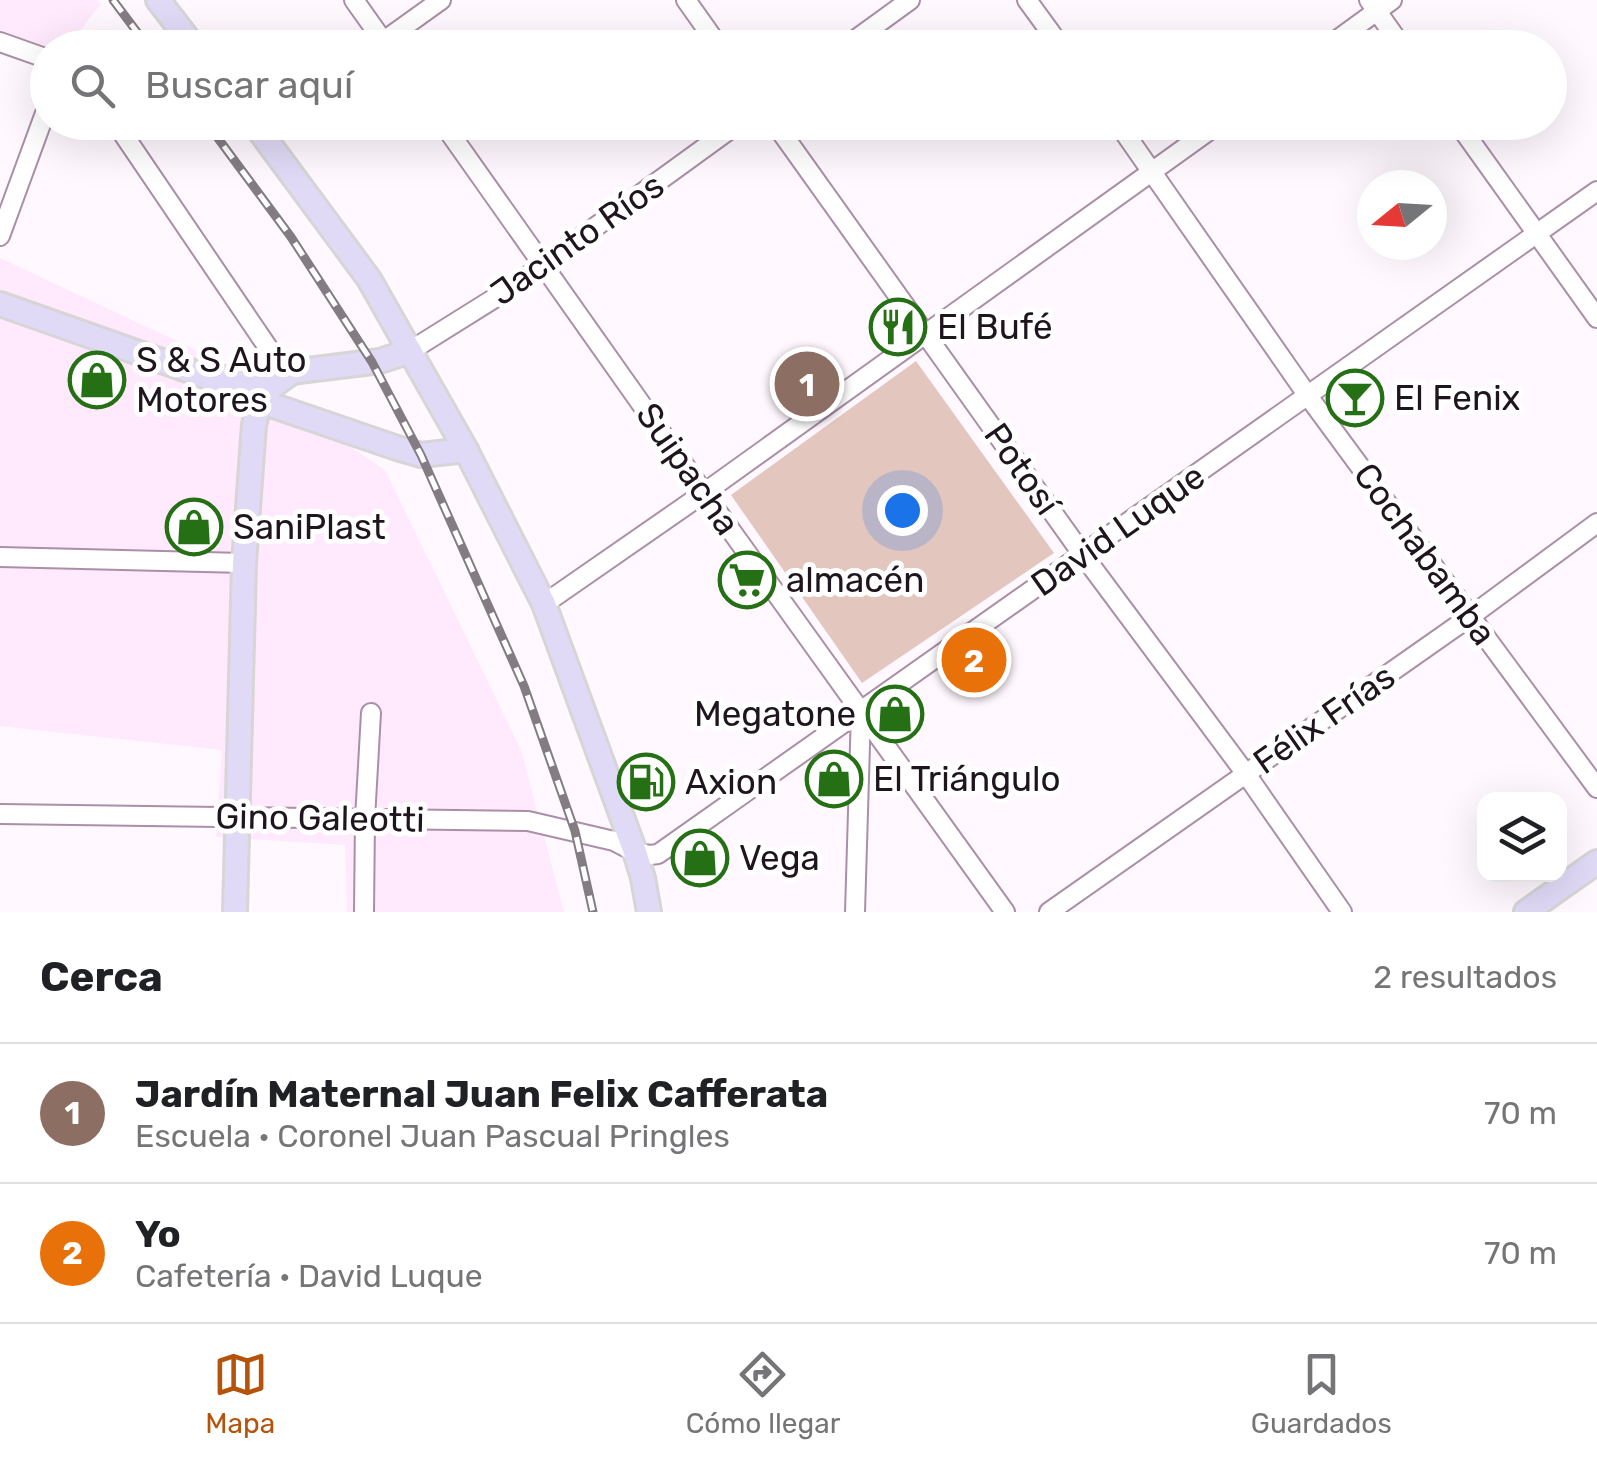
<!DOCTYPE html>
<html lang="es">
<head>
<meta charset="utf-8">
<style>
  :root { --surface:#fff; --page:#f6f6f6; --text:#202124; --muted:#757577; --line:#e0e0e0; --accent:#b45309 }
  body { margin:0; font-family:Rubik,sans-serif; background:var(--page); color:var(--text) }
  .controls { position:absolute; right:30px; bottom:30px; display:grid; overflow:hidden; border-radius:20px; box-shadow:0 10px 40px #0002 }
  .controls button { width:90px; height:90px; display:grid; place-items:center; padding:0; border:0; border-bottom:2px solid var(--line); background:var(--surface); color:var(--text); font:50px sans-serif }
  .compass { position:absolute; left:1357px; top:170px; width:90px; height:90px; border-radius:50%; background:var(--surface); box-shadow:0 10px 40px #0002; rotate:252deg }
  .you { position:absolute; left:902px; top:510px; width:35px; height:35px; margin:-25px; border:8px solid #fff; border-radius:50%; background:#1a73e8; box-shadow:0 0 0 15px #1a73e833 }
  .badge { display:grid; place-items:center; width:65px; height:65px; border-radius:50%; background:var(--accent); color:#fff; font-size:32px; font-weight:700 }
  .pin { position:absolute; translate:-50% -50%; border:5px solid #fff; box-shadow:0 2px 10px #0006 }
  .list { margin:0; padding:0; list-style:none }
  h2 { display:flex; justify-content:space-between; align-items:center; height:130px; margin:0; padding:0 40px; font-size:42px }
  h2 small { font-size:32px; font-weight:400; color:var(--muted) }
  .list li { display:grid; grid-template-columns:65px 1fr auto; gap:30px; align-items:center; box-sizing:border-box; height:140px; padding:0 40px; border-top:2px solid var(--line) }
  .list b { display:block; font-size:38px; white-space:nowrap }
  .list p { margin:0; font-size:32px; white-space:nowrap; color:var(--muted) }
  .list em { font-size:32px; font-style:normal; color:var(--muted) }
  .icon { flex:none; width:55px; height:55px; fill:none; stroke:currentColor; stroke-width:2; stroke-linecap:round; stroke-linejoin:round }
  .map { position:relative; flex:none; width:1597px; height:912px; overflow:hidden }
  .search { position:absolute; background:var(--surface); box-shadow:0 10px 40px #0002; left:30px; right:30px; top:30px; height:110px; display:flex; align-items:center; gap:25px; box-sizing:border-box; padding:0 35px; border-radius:55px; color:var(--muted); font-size:38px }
  .sheet { height:410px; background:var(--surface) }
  nav { display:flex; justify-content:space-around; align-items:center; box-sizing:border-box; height:140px; border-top:2px solid var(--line); background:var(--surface); font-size:28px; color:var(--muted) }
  nav a { display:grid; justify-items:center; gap:5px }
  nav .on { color:var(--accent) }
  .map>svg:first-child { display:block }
</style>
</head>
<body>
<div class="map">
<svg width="1597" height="912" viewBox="0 0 1597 912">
  <rect width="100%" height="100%" fill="#fff8fe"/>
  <!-- built -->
  <g fill="#ffe9fc">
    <polygon points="0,0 96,0 101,4 67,47 48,48 47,50 0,32"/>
    <polygon points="0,258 232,367 385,470 521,750 564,912 347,912 345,845 216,837 222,750 0,726"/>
  </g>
  <!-- green -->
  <polygon fill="#e3c6be" points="916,361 1054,553 862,683 731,495"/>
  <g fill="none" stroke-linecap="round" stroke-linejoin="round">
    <!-- minor casing -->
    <g stroke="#aa8fa7" stroke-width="22">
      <g id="minor">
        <polyline points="354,0 388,48"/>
        <polyline points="686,0 720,48"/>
        <polyline points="1027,0 1062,48"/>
        <polyline points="1369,0 1403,48"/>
        <polyline points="0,42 48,59"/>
        <polyline points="374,48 441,0"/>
        <polyline points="844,48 910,0"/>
        <polyline points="1326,48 1392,0"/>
        <polyline points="115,122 273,355 292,372"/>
        <polyline points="442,122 704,493 1005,912"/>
        <polyline points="774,122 1083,555 1246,774 1342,912"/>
        <polyline points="1117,122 1308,396 1597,788"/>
        <polyline points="1457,122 1597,318"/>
        <polyline points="0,236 48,105"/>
        <polyline points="410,351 514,286 740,122"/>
        <polyline points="0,557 244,563"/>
        <polyline points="544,604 704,493 1221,122"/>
        <polyline points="0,814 528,821 614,841 635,852 650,855 658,854 1597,191"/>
        <polyline points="364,912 365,819 371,713"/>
        <polyline points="855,912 861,711"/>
        <polyline points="1049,912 1471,616 1597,523"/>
      </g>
    </g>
    <!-- major casing -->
    <g stroke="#d7d5d6" stroke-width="28">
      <g id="major">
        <polyline points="158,0 195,48"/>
        <polyline points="253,122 369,279 466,450 544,604 635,852 643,878 649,912"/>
        <polyline points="0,304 207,377 239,394 397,448 421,455 466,450"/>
        <polyline points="217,378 242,378 380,361 410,351"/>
        <polyline points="235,912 244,563 254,425 260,401 270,388 292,372"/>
        <polyline points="1526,912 1597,862"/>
      </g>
    </g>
    <!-- minor -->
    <use href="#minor" stroke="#fff" stroke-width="18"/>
    <!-- major -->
    <use href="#major" stroke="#e1daf7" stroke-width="22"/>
    <!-- rail casing -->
    <g stroke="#847c83" stroke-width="9">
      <g id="rail">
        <polyline points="113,0 149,48"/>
        <polyline points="206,122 291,237 372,362 421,455 524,686 575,831 593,912"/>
      </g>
    </g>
    <!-- rail -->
    <use href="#rail" stroke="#fff" stroke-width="5" stroke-dasharray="15" stroke-linecap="butt"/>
  </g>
  <!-- icons -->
  <defs>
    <g id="restaurant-ring" transform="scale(2.875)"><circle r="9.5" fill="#fff" stroke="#257014" stroke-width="1.5"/><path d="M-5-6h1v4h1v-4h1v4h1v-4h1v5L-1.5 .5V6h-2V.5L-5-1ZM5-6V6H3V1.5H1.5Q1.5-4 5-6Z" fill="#257014"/></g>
    <g id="shop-ring" transform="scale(2.875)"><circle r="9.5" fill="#fff" stroke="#257014" stroke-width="1.5"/><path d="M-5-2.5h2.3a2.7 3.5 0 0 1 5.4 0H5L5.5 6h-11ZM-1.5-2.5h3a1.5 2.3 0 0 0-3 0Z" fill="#257014"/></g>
    <g id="bar-ring" transform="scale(2.875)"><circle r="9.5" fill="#fff" stroke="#257014" stroke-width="1.5"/><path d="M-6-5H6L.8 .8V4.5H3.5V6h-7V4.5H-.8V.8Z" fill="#257014"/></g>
    <g id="supermarket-ring" transform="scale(2.875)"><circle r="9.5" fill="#fff" stroke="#257014" stroke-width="1.5"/><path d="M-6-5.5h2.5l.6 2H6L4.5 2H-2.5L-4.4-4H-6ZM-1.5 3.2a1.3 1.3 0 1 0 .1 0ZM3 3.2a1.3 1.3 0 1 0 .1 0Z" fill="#257014"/></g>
    <g id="fuel-ring" transform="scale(2.875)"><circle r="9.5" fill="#fff" stroke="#257014" stroke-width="1.5"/><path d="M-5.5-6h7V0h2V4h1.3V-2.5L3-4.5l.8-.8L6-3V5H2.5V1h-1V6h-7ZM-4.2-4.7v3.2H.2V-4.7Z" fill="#257014"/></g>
  </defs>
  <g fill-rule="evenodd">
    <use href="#restaurant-ring" x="898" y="327"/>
    <use href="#shop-ring" x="97" y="380"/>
    <use href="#bar-ring" x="1355" y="398"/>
    <use href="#shop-ring" x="194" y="527"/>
    <use href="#supermarket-ring" x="747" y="580"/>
    <use href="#shop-ring" x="895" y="714"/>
    <use href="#shop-ring" x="834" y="779"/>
    <use href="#fuel-ring" x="646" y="782"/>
    <use href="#shop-ring" x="700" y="858"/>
  </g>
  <g text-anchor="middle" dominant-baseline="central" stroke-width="10" stroke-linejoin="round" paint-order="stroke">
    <!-- street labels -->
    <g font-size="35" fill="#1f151e" stroke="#fff">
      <text transform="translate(577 239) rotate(-35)">Jacinto Ríos</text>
      <text transform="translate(688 469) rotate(55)">Suipacha</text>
      <text transform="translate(1022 469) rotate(55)">Potosí</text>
      <text transform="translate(1118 530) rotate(-35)">David Luque</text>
      <text transform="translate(1425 554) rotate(54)">Cochabamba</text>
      <text transform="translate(1324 719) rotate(-35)">Félix Frías</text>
      <text transform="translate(320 818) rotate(1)">Gino Galeotti</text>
    </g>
    <!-- poi labels -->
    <g font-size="35" fill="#1f151e" stroke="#fff" text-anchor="start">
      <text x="937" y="327">El Bufé</text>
      <text x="136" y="360">S &amp; S Auto<tspan x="136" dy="40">Motores</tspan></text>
      <text x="1394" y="398">El Fenix</text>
      <text x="233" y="527">SaniPlast</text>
      <text x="786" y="580">almacén</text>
      <text x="856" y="714" text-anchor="end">Megatone</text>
      <text x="873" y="779">El Triángulo</text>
      <text x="685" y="782">Axion</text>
      <text x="739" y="858">Vega</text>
    </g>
  </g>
</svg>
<div class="controls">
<button><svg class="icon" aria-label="layers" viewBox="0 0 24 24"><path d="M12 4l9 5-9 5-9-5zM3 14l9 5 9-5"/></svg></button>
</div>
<svg class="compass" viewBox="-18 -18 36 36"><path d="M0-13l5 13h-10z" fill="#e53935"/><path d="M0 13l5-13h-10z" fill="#757577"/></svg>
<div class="you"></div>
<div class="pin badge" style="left:807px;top:384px;background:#8d6e63">1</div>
<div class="pin badge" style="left:974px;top:660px;background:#e8710a">2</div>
<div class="search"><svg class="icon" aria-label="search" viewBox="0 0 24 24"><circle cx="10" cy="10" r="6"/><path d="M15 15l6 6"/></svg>Buscar aquí</div>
</div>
<section class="sheet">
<h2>Cerca<small>2 resultados</small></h2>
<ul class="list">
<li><span class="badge" style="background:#8d6e63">1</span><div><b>Jardín Maternal Juan Felix Cafferata</b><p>Escuela · Coronel Juan Pascual Pringles</p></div><em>70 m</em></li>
<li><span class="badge" style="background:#e8710a">2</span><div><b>Yo</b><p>Cafetería · David Luque</p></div><em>70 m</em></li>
</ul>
</section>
<nav>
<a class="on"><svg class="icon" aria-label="map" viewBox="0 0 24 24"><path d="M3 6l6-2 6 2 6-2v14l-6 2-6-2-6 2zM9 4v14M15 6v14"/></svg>Mapa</a>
<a><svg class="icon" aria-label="directions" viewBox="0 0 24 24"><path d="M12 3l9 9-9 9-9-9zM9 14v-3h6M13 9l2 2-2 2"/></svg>Cómo llegar</a>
<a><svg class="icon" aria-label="saved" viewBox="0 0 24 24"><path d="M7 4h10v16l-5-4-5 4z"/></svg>Guardados</a>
</nav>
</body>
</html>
